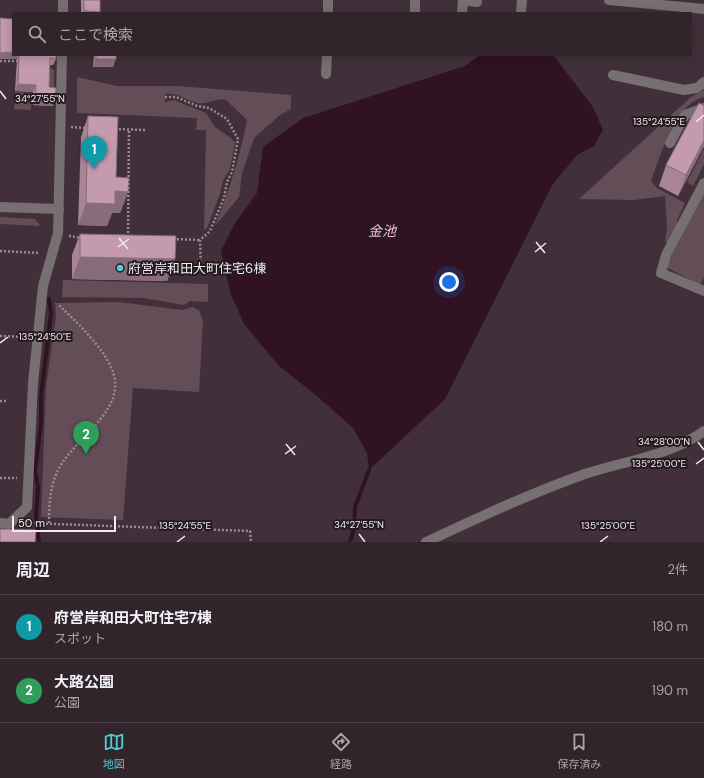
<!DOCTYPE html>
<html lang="ja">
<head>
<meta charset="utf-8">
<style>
  :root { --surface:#31242b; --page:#392c33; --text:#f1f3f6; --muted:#a8a4a9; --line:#4c4147; --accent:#52ccd1 }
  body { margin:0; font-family:"DM Sans","Noto Sans JP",sans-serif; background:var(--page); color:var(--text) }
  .scale { position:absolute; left:12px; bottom:10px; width:104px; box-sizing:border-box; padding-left:4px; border:2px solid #f4e9ee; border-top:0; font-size:11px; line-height:14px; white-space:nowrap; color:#f4e9ee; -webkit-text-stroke:3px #231b1f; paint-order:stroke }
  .you { position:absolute; left:449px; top:282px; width:14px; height:14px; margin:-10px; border:3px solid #fff; border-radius:50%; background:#1a73e8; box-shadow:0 0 0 6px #1a73e833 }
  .badge { display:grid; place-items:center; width:26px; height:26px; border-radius:50%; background:var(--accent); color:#fff; font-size:13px; font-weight:700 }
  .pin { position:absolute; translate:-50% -33px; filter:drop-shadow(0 1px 2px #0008) }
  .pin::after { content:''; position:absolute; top:21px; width:14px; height:12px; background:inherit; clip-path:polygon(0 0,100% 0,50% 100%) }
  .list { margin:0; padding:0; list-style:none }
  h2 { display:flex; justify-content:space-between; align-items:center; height:52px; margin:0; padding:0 16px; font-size:17px }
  h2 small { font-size:13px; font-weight:400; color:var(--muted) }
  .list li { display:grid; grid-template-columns:26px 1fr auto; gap:12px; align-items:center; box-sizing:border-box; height:64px; padding:0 16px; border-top:1px solid var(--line) }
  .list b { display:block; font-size:15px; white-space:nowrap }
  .list p { margin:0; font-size:13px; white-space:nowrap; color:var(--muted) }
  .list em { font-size:13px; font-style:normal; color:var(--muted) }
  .icon { flex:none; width:22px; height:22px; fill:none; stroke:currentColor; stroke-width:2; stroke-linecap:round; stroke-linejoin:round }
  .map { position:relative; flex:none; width:704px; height:542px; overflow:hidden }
  .search { position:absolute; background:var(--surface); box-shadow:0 2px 10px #0003; left:12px; right:12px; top:12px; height:44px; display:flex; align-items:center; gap:10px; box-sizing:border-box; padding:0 14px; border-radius:0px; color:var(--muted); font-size:15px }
  .sheet { height:180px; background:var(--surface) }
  nav { display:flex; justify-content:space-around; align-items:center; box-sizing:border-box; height:56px; border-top:1px solid var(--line); background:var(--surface); font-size:11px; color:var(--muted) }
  nav a { display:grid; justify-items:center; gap:2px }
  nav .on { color:var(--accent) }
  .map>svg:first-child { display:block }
</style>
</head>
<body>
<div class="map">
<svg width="704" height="542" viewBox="0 0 704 542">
  <rect width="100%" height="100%" fill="#413039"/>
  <!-- green -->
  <g fill="#634d57">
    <polygon points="49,68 54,70 54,92 48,92"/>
    <path d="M77 77 117 86H178L291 95V109L280 115 254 138 242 173 239 197 215 226C229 191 240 157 247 120L226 100C217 97 208 105 198 103 185 101 180 92 165 94V102L174 100 206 113 214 126 232 139 235 143 230 169 223 181 220 194 207 228 204 230 206 130H196L197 118 77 113Z"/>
    <path d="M704 90V97C675 103 660 157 651 181L657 188 685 203 677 220 678 224 668 243 665 241 667 227 665 196 634 200 579 199 691 97Z"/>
    <polygon points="15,92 32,93 31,110 14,109"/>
    <polygon points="704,149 704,164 693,186 687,182"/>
    <polygon points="704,192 704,277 700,285 666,267"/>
    <polygon points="0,217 35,219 40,226 0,224"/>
    <polygon points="63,280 208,284 208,302 190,301 184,305 143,298 62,297"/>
    <polygon points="119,302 182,310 192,307 199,310 203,321 199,392 133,388 123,520 41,517 46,387 56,316 55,303"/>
  </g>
  <!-- water -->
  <polygon fill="#301222" points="480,55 553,55 593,107 603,130 594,146 577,155 553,184 445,399 369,470 367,453 353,428 317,396 279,366 244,324 230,292 221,251 235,223 257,193 263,147 303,118 465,66"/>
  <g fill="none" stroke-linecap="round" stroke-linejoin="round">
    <!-- stream -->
    <g stroke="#301222" stroke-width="4">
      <polyline points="39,542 36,516 38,487 35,471 41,423 41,396 51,313 49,299"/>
      <polyline points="350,542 354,529 355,507 369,470"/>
    </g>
    <!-- path -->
    <g stroke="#998b92" stroke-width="2.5" stroke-dasharray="2 2" stroke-linecap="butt">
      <polyline points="0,61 19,61"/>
      <polyline points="165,97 176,97 197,106 209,108 227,119 238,139 232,172 227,182 224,198 210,231 200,240 201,270"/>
      <polyline points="71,127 86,128"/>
      <polyline points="115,129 145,130"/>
      <polyline points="69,236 82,238"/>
      <polyline points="128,237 129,129"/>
      <polyline points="173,239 200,240"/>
      <polyline points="0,251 40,253"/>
      <polyline points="0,336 28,337"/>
      <polyline points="0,401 6,401"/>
      <polyline points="0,478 17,478"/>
      <polyline points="26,523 250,531 251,542"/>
      <path d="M49 523C49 505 50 486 58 470 76 435 134 408 109 363 97 341 77 323 59 305"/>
    </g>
    <!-- minor -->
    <g stroke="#786f73" stroke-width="10">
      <polyline points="463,0 477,2"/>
      <polyline points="609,0 704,9"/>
      <polyline points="63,13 63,0"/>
      <polyline points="328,13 328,0"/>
      <polyline points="415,13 415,0"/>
      <polyline points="462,13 463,0"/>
      <polyline points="521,13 522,0"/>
      <polyline points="326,74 327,55"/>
      <polyline points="613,75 684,90 697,88 704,82"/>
      <polyline points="670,143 685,115 704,108"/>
      <polyline points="704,183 666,255 661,273 704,291"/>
      <polyline points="0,207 59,209"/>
      <polyline points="0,523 9,524 27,507 33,383 43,286 58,233 62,55"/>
      <path d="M426 542C478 518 531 493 585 474 624 461 670 456 704 431"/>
    </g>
  </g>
  <!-- wall -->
  <g fill="#a88496">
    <polygon points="81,0 100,0 100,13 112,13 81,13"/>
    <polygon points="0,18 13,55 56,55 56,59 53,65 50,65 49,87 53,106 33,105 33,92 15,91 17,59 0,59"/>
    <polygon points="94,55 116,55 113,67 93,67"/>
    <polygon points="704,106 704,146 678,196 659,186 666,165"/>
    <polygon points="88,116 116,177 128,192 120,213 112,213 107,226 78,225 81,137"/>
    <polygon points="80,234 175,259 167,281 72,279 72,255"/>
  </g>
  <!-- shaded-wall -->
  <g fill="#886c7a">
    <polygon points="84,11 100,12 100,13 84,13"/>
    <polygon points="13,52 13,55 18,55 17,59 0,59 0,53"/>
    <polygon points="96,59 116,59 113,67 93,67"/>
    <polygon points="18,84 36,85 33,92 15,91"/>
    <polygon points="36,99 55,100 53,106 33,105"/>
    <polygon points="704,140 704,146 678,196 686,175"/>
    <polygon points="115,191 128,192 120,213 112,213 107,226 78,225 86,203"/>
    <polygon points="80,257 175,259 167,281 72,279"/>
  </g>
  <!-- building -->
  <g fill="#c39aae" stroke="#886c7a">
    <polygon points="84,0 100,0 100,12 84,11"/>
    <polygon points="0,18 13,19 13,52 0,53"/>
    <polygon points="19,55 56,55 56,59 50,58 49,87 56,88 55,100 36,99 36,85 18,84"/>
    <rect x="96" y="55" width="20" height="4"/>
    <polygon points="699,103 704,106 704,140 686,175 666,165"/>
    <polygon points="88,116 118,117 116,177 129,178 128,192 115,191 115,204 86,203"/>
    <polygon points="80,234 176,236 175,259 80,257"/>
    <polygon points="0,529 36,530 35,542 0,542"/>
  </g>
  <!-- ticks -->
  <path fill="none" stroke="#f4e9ee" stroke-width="1.5" d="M0 91 6 99M696 122 704 115M119 238 128 249M536 242 545 253M118 247 129 239M535 252 546 243M0 343 8 337M698 442 704 450M286 444 295 455M285 454 296 446M696 464 704 458M359 534 365 542M177 542 185 536M600 542 608 536"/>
  <!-- markers -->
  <circle fill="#52ccd1" stroke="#231b1f" stroke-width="1.5" cx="120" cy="268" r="4"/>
  <g text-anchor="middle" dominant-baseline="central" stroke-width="4" stroke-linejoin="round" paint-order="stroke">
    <!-- poi labels -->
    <g font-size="13" fill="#f4e9ee" stroke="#231b1f" text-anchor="start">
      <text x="128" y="268">府営岸和田大町住宅6棟</text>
    </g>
    <!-- water labels -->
    <g font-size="14" font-style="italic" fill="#f8b7d7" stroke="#231b1f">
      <text x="382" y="231">金池</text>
    </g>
  </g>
  <g font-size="10" text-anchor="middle" fill="#f4e9ee" stroke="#231b1f" stroke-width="4" stroke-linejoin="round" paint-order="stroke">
    <text x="40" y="102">34°27'55"N</text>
    <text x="659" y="125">135°24'55"E</text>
    <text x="45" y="340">135°24'50"E</text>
    <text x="664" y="445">34°28'00"N</text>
    <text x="659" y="467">135°25'00"E</text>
    <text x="359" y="528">34°27'55"N</text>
    <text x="185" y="529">135°24'55"E</text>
    <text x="608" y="529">135°25'00"E</text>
  </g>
</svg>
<div class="scale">50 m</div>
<div class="you"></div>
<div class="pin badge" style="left:94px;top:169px;background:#0f9aa8">1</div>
<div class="pin badge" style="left:86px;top:454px;background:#2e9e5b">2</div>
<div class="search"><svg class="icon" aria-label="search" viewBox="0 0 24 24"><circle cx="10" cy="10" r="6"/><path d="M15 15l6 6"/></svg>ここで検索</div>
</div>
<section class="sheet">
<h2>周辺<small>2件</small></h2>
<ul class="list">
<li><span class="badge" style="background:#0f9aa8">1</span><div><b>府営岸和田大町住宅7棟</b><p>スポット</p></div><em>180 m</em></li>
<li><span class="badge" style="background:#2e9e5b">2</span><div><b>大路公園</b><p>公園</p></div><em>190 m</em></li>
</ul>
</section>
<nav>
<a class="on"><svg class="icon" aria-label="map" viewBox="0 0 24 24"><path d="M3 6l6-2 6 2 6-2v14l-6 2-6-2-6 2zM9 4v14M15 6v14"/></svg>地図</a>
<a><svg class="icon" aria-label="directions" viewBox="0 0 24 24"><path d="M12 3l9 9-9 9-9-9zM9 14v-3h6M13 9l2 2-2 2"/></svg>経路</a>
<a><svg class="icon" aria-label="saved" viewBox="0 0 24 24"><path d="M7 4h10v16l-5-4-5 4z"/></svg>保存済み</a>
</nav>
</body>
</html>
